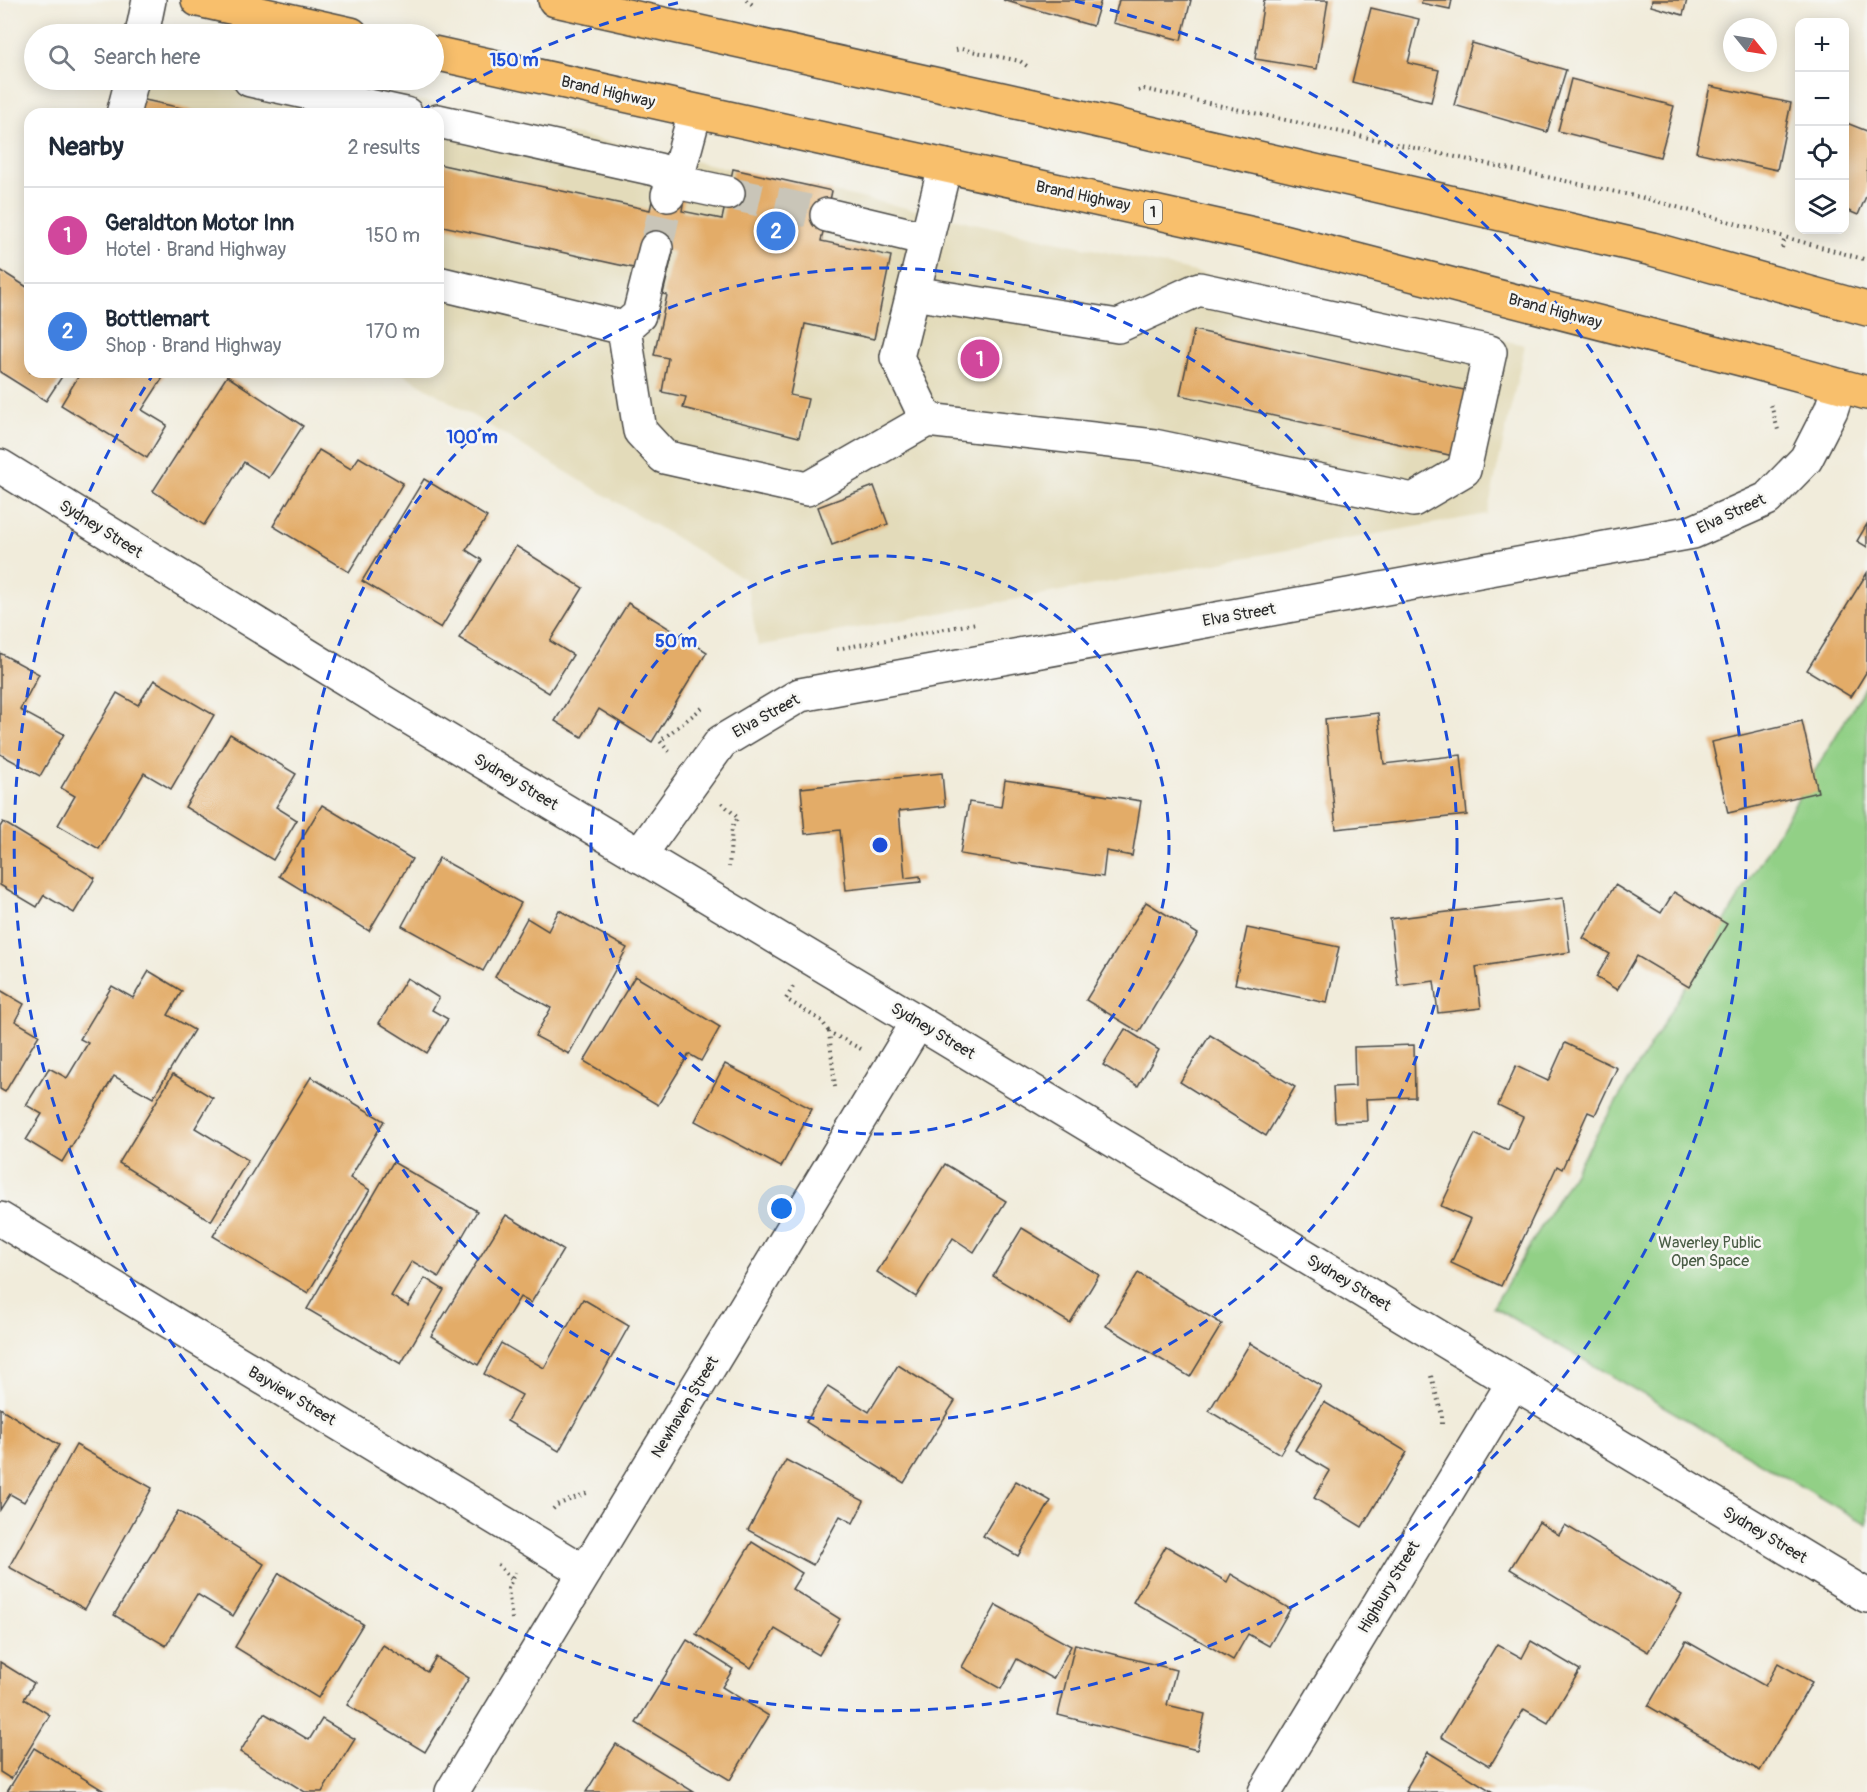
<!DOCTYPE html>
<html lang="en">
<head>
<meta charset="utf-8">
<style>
  :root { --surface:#fff; --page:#f6f6f7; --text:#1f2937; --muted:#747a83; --line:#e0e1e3; --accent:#b5179e }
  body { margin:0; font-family:Pangolin,sans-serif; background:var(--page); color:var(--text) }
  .controls { position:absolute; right:18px; top:18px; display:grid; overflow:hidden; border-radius:12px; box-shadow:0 3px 15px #0003 }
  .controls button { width:54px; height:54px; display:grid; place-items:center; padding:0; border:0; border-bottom:2px solid var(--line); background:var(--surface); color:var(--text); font:30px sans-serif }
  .compass { position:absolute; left:1723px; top:18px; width:54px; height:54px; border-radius:50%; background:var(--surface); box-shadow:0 3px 15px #0003; rotate:120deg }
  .you { position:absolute; left:782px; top:1209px; width:21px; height:21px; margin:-15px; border:4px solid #fff; border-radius:50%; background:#1a73e8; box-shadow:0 0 0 9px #1a73e833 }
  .badge { display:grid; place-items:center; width:39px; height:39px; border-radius:50%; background:var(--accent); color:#fff; font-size:20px; font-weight:700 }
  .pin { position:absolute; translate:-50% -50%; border:3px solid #fff; box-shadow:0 2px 6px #0006 }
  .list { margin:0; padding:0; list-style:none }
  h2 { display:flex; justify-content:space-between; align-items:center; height:78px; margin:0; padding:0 24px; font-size:26px }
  h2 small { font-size:20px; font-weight:400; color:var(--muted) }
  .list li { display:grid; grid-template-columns:39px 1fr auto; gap:18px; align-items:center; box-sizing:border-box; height:96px; padding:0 24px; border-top:2px solid var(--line) }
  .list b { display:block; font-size:22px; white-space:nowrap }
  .list p { margin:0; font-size:20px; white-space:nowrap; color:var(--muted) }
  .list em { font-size:20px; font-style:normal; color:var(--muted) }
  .icon { flex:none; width:33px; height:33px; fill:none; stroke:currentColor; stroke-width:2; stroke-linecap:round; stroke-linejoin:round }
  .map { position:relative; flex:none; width:1867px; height:1792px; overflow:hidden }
  .search { position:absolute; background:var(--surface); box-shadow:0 3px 15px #0003; left:24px; top:24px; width:420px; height:66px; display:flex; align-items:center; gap:15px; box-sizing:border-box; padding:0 21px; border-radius:33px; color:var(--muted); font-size:22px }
  .panel { position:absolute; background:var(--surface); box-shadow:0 3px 15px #0003; left:24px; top:108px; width:420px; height:270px; border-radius:18px }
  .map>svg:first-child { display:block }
</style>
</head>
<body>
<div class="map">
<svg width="1867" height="1792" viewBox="0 0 1867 1792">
  <rect width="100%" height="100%" fill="#f6f6f2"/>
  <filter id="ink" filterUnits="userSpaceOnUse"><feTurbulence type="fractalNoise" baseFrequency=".0167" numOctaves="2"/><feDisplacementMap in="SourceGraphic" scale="12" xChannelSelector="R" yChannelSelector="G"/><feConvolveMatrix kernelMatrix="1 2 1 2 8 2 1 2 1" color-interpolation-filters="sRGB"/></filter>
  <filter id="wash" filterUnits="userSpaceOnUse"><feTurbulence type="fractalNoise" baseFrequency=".008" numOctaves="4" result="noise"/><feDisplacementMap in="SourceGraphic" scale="24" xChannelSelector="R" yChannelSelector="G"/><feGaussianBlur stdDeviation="1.35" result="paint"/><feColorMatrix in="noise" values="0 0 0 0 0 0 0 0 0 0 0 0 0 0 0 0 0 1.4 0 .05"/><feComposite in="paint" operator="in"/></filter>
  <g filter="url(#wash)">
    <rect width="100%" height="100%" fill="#f1ecdb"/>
    <!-- built -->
    <polygon fill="#e3dbba" points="123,80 329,80 1525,345 1487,514 758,646 746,580 400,372 438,372 438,114 115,114"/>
    <!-- green -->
    <polygon fill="#92d086" stroke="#5e7e58" stroke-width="1.5" points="1867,684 1867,1525 1493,1307"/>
    <g id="blocks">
      <!-- building -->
      <g fill="#e3ac68">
        <polygon points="1003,0 1101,0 1093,26"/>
        <polygon points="1119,0 1191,0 1181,40 1113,23"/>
        <polygon points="1264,0 1328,0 1317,69 1255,59"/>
        <polygon points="1422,0 1452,0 1450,9 1421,3"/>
        <polygon points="1652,0 1687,0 1683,15 1651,6"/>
        <polygon points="1371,8 1419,19 1408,63 1439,70 1431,102 1352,82"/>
        <polygon points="1472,43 1566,70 1547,132 1454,105"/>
        <polygon points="1571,79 1674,106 1660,157 1558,131"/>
        <polygon points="1710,86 1791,103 1777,170 1696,152"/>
        <polygon points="136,98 204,113 204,114 133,114"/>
        <polygon points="1844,122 1867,131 1867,194 1858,215 1844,209"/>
        <polygon points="438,164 650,210 654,192 684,198 682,211 722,219 733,169 832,191 821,241 891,256 874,339 805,324 790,395 808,399 799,437 683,408 686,397 662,392 668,358 654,355 667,295 663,294 673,252 643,244 638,269 438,225"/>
        <polygon points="0,270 30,289 30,372 65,372 46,401 0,372"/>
        <polygon points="1194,330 1473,392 1458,457 1180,395"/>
        <polygon points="81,372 157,372 164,376 142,410 167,425 147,458 61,405"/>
        <polygon points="227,376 303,426 269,478 244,462 204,525 153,491"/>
        <polygon points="319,450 351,469 359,457 403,483 349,572 273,526"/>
        <polygon points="424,479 487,517 466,550 482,560 441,628 362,581"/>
        <polygon points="874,486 888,524 832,545 818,507"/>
        <polygon points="1867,524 1867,547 1857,541"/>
        <polygon points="516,546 583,588 550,641 573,655 549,693 459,638"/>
        <polygon points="1867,573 1867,671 1851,697 1807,670"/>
        <polygon points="628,603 707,652 652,742 599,709 582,737 555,721"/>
        <polygon points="0,653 39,674 20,710 64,734 40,776 0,754"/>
        <polygon points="154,680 214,715 171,789 144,773 99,849 58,825 75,796 61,788 117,693 138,705"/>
        <polygon points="1378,713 1384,764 1461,755 1467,815 1336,829 1325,719"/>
        <polygon points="1802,721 1818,792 1728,813 1712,742"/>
        <polygon points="230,734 296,774 276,807 297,820 273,860 185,807"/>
        <polygon points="942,773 945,806 899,811 905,878 920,876 921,882 846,890 840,830 805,834 801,788"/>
        <polygon points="1005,780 1141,801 1132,856 1106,851 1103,877 960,854 969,802 1001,807"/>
        <polygon points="322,805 412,859 369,931 279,876"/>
        <polygon points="3,822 95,878 74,913 44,895 37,907 0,885 0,827"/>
        <polygon points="439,858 521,903 483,971 402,926"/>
        <polygon points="1615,885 1661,913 1674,892 1727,924 1689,987 1637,956 1617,990 1596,977 1610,954 1583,938"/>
        <polygon points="1563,898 1570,952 1476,967 1481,1008 1438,1013 1434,981 1398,986 1390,919"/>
        <polygon points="1146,902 1198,934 1139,1032 1086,1000"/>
        <polygon points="559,910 627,948 569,1054 535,1036 551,1008 495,977 527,918 548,931"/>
        <polygon points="1247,928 1339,947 1327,1003 1235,984"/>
        <polygon points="149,971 182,991 168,1015 194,1030 153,1098 114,1076 62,1162 26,1140 42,1114 26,1105 49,1068 67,1078 88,1043 80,1039 112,986 133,998"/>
        <polygon points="635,976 720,1027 701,1061 689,1054 658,1105 584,1061"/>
        <polygon points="407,978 439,998 432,1010 448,1019 427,1053 379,1023"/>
        <polygon points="0,990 24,1004 15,1021 39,1035 5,1092 0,1089"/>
        <polygon points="1125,1029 1159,1050 1138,1086 1103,1065"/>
        <polygon points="1210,1035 1295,1087 1266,1136 1180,1082"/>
        <polygon points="1565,1043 1617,1068 1595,1115 1588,1112 1562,1169 1557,1166 1501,1286 1451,1263 1471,1219 1441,1206 1475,1134 1508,1150 1523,1117 1498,1105 1516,1066 1548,1081"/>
        <polygon points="1414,1045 1415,1097 1366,1099 1367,1121 1335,1122 1333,1087 1355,1086 1354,1047"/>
        <polygon points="725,1064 812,1109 781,1167 695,1121"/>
        <polygon points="173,1074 213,1098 195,1128 248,1160 211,1221 119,1163"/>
        <polygon points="311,1077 384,1121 350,1178 370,1190 308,1293 213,1236"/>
        <polygon points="393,1162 477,1211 439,1277 412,1261 391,1296 408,1306 425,1278 444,1290 401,1364 307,1309"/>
        <polygon points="945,1164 1006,1201 974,1252 953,1238 916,1297 877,1272"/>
        <polygon points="506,1215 563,1250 531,1303 520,1297 478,1365 431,1336"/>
        <polygon points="1022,1228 1099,1275 1070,1323 993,1276"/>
        <polygon points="1138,1273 1222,1324 1190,1377 1106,1326"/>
        <polygon points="583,1299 629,1326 559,1451 507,1421 522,1395 484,1374 501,1343 544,1368"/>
        <polygon points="1250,1343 1321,1386 1280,1454 1209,1411"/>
        <polygon points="898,1365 955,1401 904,1483 806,1422 828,1386 869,1412"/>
        <polygon points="1324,1402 1407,1452 1362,1527 1314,1498 1330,1471 1295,1450"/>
        <polygon points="0,1408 59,1445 24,1502 10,1494 0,1510"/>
        <polygon points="76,1445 152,1488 85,1609 9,1567"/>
        <polygon points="786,1460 864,1501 853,1523 840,1516 813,1565 748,1530"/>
        <polygon points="1016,1481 1051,1501 1018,1556 983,1536"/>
        <polygon points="178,1511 264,1564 233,1616 197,1594 166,1646 114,1615"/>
        <polygon points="1539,1522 1559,1535 1565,1525 1682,1595 1648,1652 1510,1569"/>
        <polygon points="752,1542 802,1573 792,1589 840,1619 819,1655 775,1629 751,1668 696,1634"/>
        <polygon points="1166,1546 1227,1582 1231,1574 1290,1609 1269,1646 1248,1634 1233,1660 1133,1602"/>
        <polygon points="279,1573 363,1624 318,1698 235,1647"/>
        <polygon points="996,1605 1071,1646 1053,1679 1017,1659 1001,1689 962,1667"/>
        <polygon points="687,1640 733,1669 722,1687 769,1716 730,1780 636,1723"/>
        <polygon points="1531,1641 1580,1670 1548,1723 1524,1709 1490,1766 1441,1737 1497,1644 1522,1658"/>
        <polygon points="1686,1641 1765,1686 1778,1663 1812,1682 1760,1771 1648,1706"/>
        <polygon points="1075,1644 1176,1670 1167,1705 1205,1714 1197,1750 1058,1715"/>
        <polygon points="383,1645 427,1672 436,1657 469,1678 425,1752 347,1705"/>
        <polygon points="0,1662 34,1683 24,1699 50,1715 11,1779 0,1772"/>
        <polygon points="264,1713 309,1740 322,1719 355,1739 322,1792 305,1792 240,1752"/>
        <polygon points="616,1744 694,1792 586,1792"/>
        <polygon points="34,1748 106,1792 7,1792"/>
        <polygon points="1428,1752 1493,1792 1406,1792 1408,1787 1407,1787"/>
      </g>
    </g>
  </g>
  <g filter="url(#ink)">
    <use href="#blocks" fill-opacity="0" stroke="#494845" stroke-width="1.5"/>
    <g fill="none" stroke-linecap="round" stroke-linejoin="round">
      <!-- minor-tunnel -->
      <g stroke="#c9c5b8" stroke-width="33" stroke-dasharray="33 16" stroke-linecap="butt">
        <polyline points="728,193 827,215"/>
        <polyline points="656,248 668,195"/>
      </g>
      <!-- minor casing -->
      <g stroke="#494845" stroke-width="36">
        <g id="minor">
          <polyline points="142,34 149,0"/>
          <polyline points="250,80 406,114"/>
          <polyline points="123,114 132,80"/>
          <polyline points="438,121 659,170 676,182 728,193"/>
          <polyline points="668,195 676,182 695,112"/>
          <polyline points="827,215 927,239"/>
          <polyline points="438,283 624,328 639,315 656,248"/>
          <polyline points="624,328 640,431 664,457 807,489 927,420 1154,446 1413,500 1464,470 1490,352 1199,289 1118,326 913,293"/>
          <polyline points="927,420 897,357 945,166"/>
          <polyline points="0,466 390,706 918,1022 1867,1596"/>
          <polyline points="639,856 721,742 800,695 1693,532 1767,499 1806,459 1831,410 1839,386"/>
          <polyline points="0,1219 585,1572"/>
          <polyline points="452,1792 918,1022"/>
          <polyline points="1265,1792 1513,1383"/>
        </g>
      </g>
      <!-- highway casing -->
      <g stroke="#494845" stroke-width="36">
        <g id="highway">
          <polyline points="198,0 351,34"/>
          <polyline points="555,0 1038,107 1652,249 1867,309"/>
          <polyline points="434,53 1263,236 1749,361 1867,393"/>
        </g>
      </g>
      <!-- path -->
      <g stroke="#494845" stroke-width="4" stroke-dasharray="1.5 4.5" stroke-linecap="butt">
        <polyline points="746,0 753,5"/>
        <polyline points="956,50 961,49 1020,61 1027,66"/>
        <polyline points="1138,91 1144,89 1648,199 1867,260"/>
        <polyline points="1782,248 1785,237"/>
        <polyline points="1771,405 1778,430"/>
        <polyline points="837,649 977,623"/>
        <polyline points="669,752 660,741 702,708"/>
        <polyline points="722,803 738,818 732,827 729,867"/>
        <polyline points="793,987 786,999 822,1021 829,1032"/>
        <polyline points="835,1087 829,1032 861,1049"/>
        <polyline points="1431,1376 1442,1415 1442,1427"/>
        <polyline points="553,1509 557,1505 589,1492"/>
        <polyline points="498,1564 511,1580"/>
        <polyline points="512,1619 508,1589 515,1572"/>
      </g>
      <!-- minor -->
      <use href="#minor" stroke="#fff" stroke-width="33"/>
      <!-- highway -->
      <use href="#highway" stroke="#f8bf6c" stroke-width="33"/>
    </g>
  </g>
  <!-- distance rings -->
  <g fill="none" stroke="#1d4ed8" stroke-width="3" stroke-dasharray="10 8">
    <circle cx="880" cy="845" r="289"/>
    <circle cx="880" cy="845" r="577"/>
    <path d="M421 111A866 866 0 0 1 685 1M1075 1A866 866 0 1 1 154 373"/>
  </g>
  <g text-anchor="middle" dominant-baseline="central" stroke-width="5" stroke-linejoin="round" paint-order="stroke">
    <!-- shield labels -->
    <rect fill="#f6f6f2" stroke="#686867" stroke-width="1.5" x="1144" y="200" width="18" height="24" rx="4.5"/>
    <g font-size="15" font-weight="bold" fill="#2b2b2b">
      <text x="1153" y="212">1</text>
    </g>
    <!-- street labels -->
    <g font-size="16" fill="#2b2b2b" stroke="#f6f6f2">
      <text transform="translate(608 92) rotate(13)">Brand Highway</text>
      <text transform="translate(1083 196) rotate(12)">Brand Highway</text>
      <text transform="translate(1555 311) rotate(15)">Brand Highway</text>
      <text transform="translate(1731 514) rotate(-25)">Elva Street</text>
      <text transform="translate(101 529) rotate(32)">Sydney Street</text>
      <text transform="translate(1239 615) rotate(-10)">Elva Street</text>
      <text transform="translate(766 716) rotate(-29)">Elva Street</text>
      <text transform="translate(516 782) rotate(31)">Sydney Street</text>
      <text transform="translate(933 1031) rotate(31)">Sydney Street</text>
      <text transform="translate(1349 1283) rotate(31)">Sydney Street</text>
      <text transform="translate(292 1396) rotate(31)">Bayview Street</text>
      <text transform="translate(685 1407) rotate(-59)">Newhaven Street</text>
      <text transform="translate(1765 1535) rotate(31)">Sydney Street</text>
      <text transform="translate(1389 1587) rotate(-59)">Highbury Street</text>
    </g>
    <!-- park labels -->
    <g font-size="16" fill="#4a5d46" stroke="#f6f6f2">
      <text x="1710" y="1243">Waverley Public<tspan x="1710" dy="18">Open Space</tspan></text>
    </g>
  </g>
  <circle cx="880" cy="845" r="9" fill="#1d4ed8" stroke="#f6f6f2" stroke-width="3"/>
  <g font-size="18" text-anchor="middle" font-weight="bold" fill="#1d4ed8" stroke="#f6f6f2" stroke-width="5" stroke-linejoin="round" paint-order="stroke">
    <text x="514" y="66">150 m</text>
    <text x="472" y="443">100 m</text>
    <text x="676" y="647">50 m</text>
  </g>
</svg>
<div class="controls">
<button>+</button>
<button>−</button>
<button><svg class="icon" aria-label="locate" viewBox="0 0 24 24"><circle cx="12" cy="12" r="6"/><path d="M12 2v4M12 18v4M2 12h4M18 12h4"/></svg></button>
<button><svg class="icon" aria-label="layers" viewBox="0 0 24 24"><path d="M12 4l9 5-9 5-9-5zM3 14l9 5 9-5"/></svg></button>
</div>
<svg class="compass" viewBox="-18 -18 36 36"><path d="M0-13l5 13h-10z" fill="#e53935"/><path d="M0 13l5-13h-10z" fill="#747a83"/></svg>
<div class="you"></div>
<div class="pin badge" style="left:980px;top:359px;background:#d1479c">1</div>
<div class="pin badge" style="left:776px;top:231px;background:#3f7fe0">2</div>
<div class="search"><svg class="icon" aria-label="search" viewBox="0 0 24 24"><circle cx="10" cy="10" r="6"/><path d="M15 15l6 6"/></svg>Search here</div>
<section class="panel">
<h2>Nearby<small>2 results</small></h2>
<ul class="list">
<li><span class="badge" style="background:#d1479c">1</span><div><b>Geraldton Motor Inn</b><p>Hotel · Brand Highway</p></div><em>150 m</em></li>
<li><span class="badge" style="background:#3f7fe0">2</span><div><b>Bottlemart</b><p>Shop · Brand Highway</p></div><em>170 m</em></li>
</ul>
</section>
</div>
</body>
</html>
